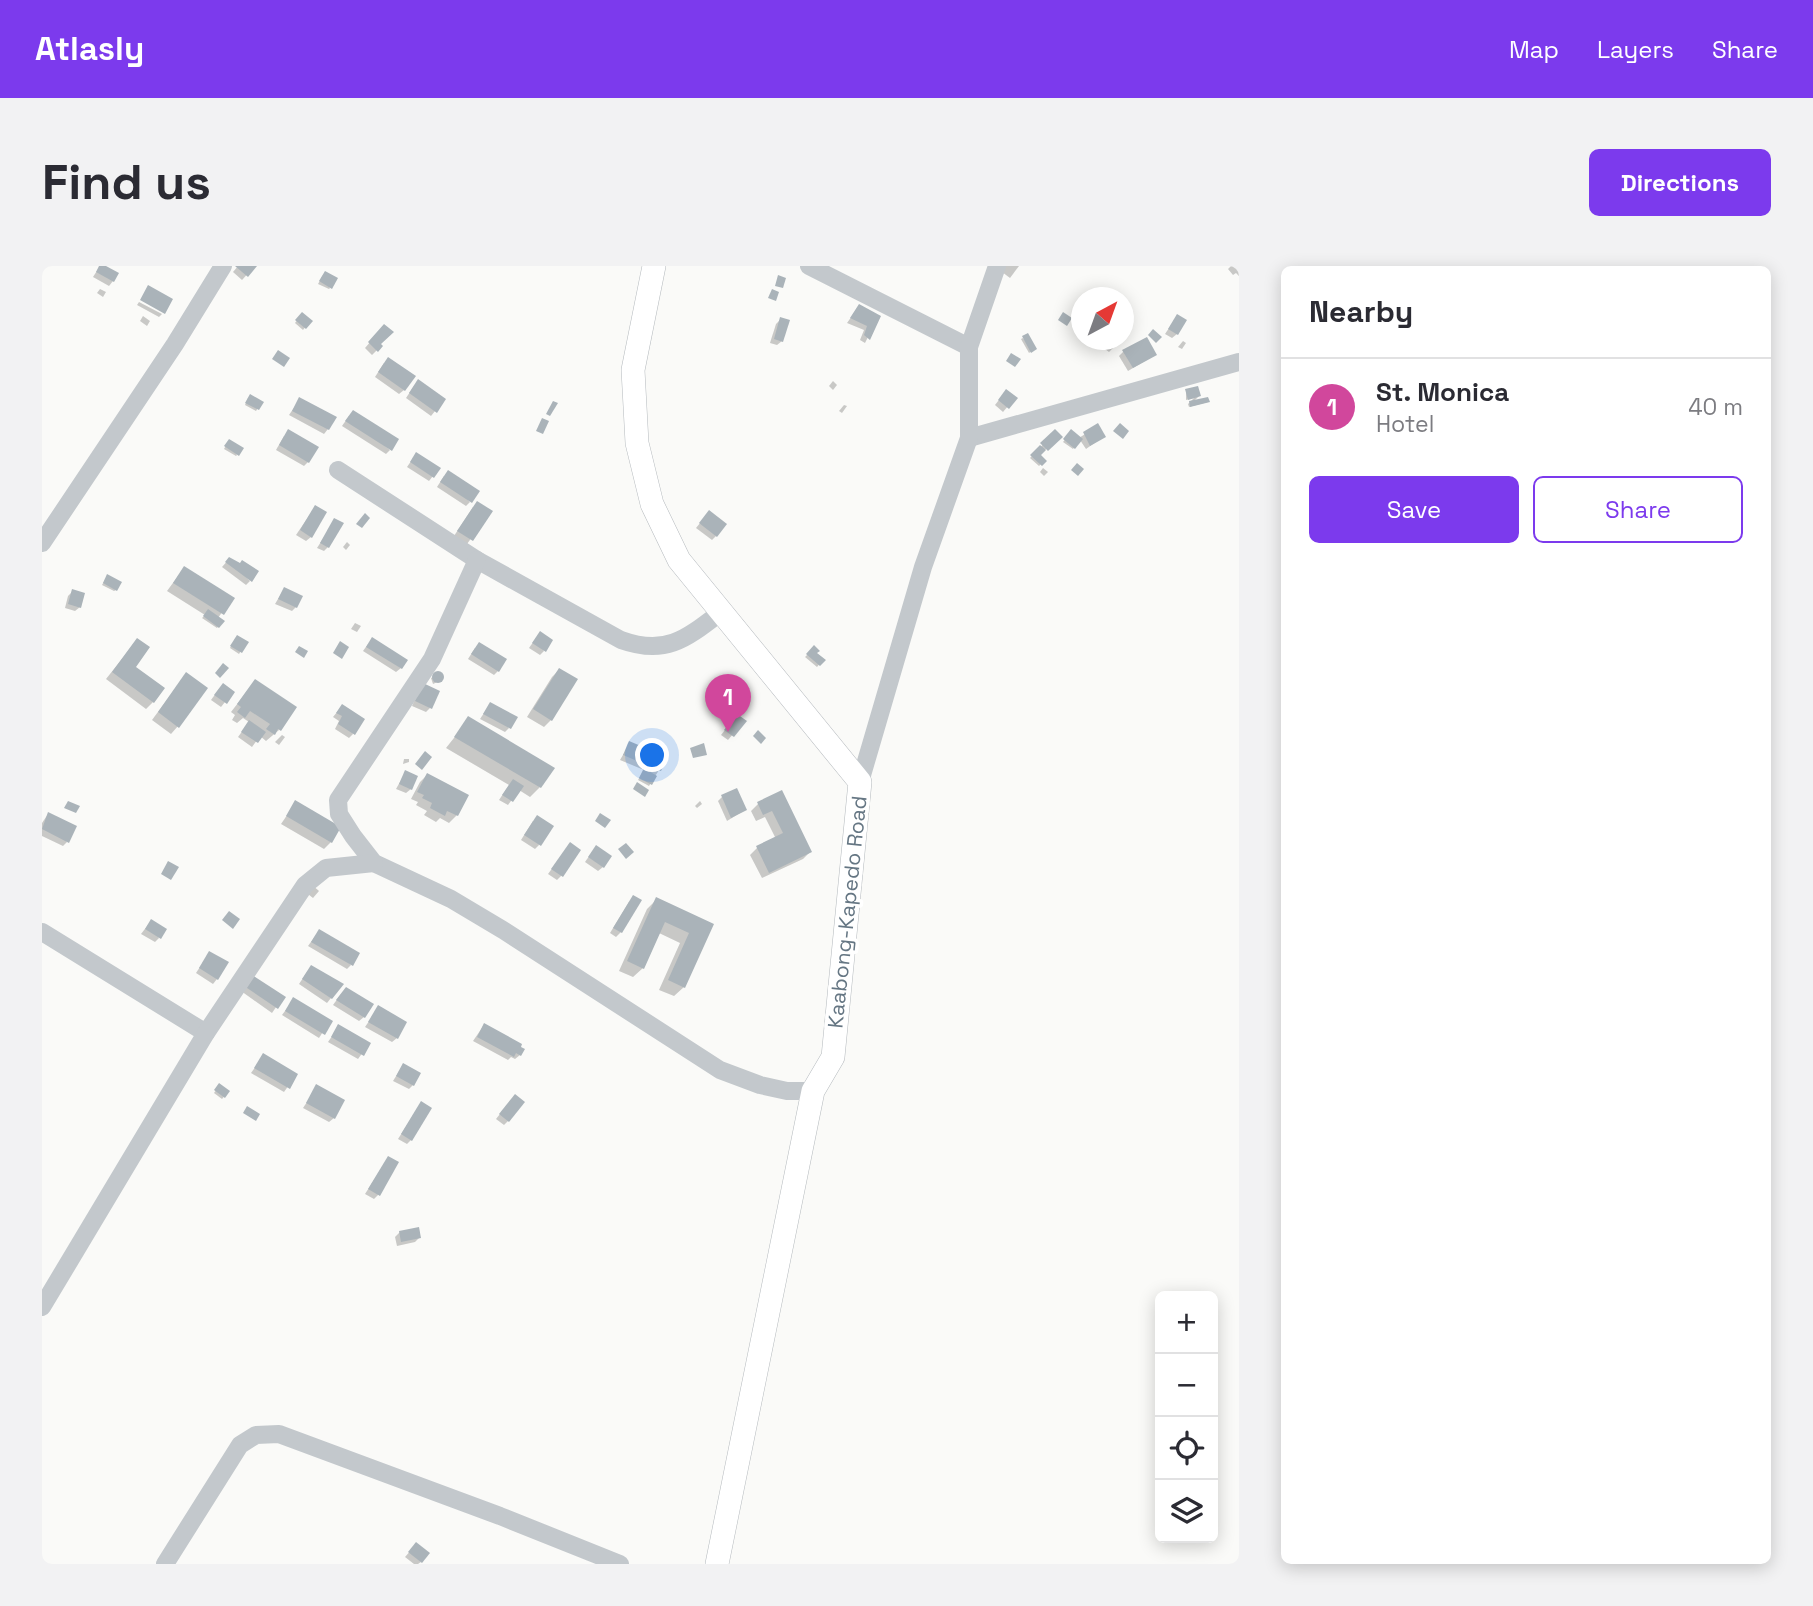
<!DOCTYPE html>
<html lang="en">
<head>
<meta charset="utf-8">
<style>
  :root { --surface:#fff; --page:#f2f2f3; --text:#2b2b33; --muted:#7c7c81; --line:#e1e1e2; --accent:#7c3aed }
  body { margin:0; font-family:"Space Grotesk",sans-serif; background:var(--page); color:var(--text) }
  .controls { position:absolute; right:21px; bottom:21px; display:grid; overflow:hidden; border-radius:10px; box-shadow:0 4px 18px #0003 }
  .controls button { width:63px; height:63px; display:grid; place-items:center; padding:0; border:0; border-bottom:2px solid var(--line); background:var(--surface); color:var(--text); font:35px sans-serif }
  .compass { position:absolute; left:1029px; top:21px; width:63px; height:63px; border-radius:50%; background:var(--surface); box-shadow:0 4px 18px #0003; rotate:41deg }
  .you { position:absolute; left:611px; top:490px; width:24px; height:24px; margin:-18px; border:5px solid #fff; border-radius:50%; background:#1a73e8; box-shadow:0 0 0 10px #1a73e833 }
  .badge { display:grid; place-items:center; width:46px; height:46px; border-radius:50%; background:var(--accent); color:#fff; font-size:23px; font-weight:700 }
  .pin { position:absolute; translate:-50% -58px; filter:drop-shadow(0 2px 4px #0008) }
  .pin::after { content:''; position:absolute; top:37px; width:24px; height:21px; background:inherit; clip-path:polygon(0 0,100% 0,50% 100%) }
  .list { margin:0; padding:0; list-style:none }
  h2 { display:flex; justify-content:space-between; align-items:center; height:91px; margin:0; padding:0 28px; font-size:30px }
  h2 small { font-size:23px; font-weight:400; color:var(--muted) }
  .list li { display:grid; grid-template-columns:46px 1fr auto; gap:21px; align-items:center; box-sizing:border-box; height:98px; padding:0 28px; border-top:2px solid var(--line) }
  .list b { display:block; font-size:26px; white-space:nowrap }
  .list p { margin:0; font-size:23px; white-space:nowrap; color:var(--muted) }
  .list em { font-size:23px; font-style:normal; color:var(--muted) }
  .actions { display:flex; gap:14px; padding:21px 28px }
  .actions a { flex:1; padding:16px 0; border:2px solid var(--accent); border-radius:10px; text-align:center; font-size:24px; color:var(--accent) }
  .actions .main { background:var(--accent); color:#fff }
  .icon { flex:none; width:38px; height:38px; fill:none; stroke:currentColor; stroke-width:2; stroke-linecap:round; stroke-linejoin:round }
  .map { position:relative; flex:none; width:1197px; height:1298px; overflow:hidden; border-radius:10px }
  header { display:flex; align-items:center; gap:42px; box-sizing:border-box; height:98px; padding:0 35px; background:var(--accent); color:#fff }
  header strong { font-size:33px }
  nav { display:flex; gap:38px; margin-inline-start:auto; font-size:24px }
  .intro { display:flex; align-items:center; justify-content:space-between; box-sizing:border-box; height:168px; padding:0 42px }
  h1 { margin:0; font-size:49px }
  .button { padding:18px 32px; border-radius:10px; background:var(--accent); color:#fff; font-size:24px; font-weight:700 }
  main { display:flex; gap:42px; padding:0 42px }
  aside { flex:1; background:var(--surface); border-radius:10px; box-shadow:0 4px 18px #0003 }
  .map>svg:first-child { display:block }
</style>
</head>
<body>
<header>
<strong>Atlasly</strong>
<nav><a>Map</a><a>Layers</a><a>Share</a></nav>
</header>
<div class="intro"><h1>Find us</h1><a class="button">Directions</a></div>
<main>
<div class="map">
<svg width="1197" height="1298" viewBox="0 0 1197 1298">
  <rect width="100%" height="100%" fill="#fafaf8"/>
  <!-- shadow -->
  <g fill="#0003">
    <polygon points="58,0 61,0 71,15 67,20 51,11"/>
    <polygon points="196,0 210,0 212,1 200,14 191,6"/>
    <polygon points="964,0 977,0 968,12 960,6"/>
    <polygon points="1189,0 1197,0 1197,10 1194,7 1191,9 1186,3"/>
    <polygon points="281,9 288,22 287,23 276,18"/>
    <polygon points="58,23 64,26 61,31 55,27"/>
    <polygon points="97,36 120,48 117,51 95,39"/>
    <polygon points="817,40 836,51 823,77 818,74 822,64 805,57"/>
    <polygon points="260,48 268,55 261,64 253,57"/>
    <polygon points="101,50 108,55 105,60 98,55"/>
    <polygon points="1135,50 1135,68 1130,72 1123,68"/>
    <polygon points="739,53 740,75 735,79 728,77 734,58"/>
    <polygon points="342,60 336,78 339,80 330,89 323,82"/>
    <polygon points="981,72 991,84 987,87 979,73"/>
    <polygon points="1141,75 1144,77 1140,83 1136,81"/>
    <polygon points="1067,78 1071,82 1067,86 1063,83"/>
    <polygon points="1082,85 1113,89 1086,105 1077,90"/>
    <polygon points="342,97 362,124 357,128 333,111"/>
    <polygon points="791,115 795,119 791,124 787,120"/>
    <polygon points="372,120 402,134 389,150 364,132"/>
    <polygon points="1144,124 1157,130 1151,136 1166,136 1147,141 1146,138 1152,132 1144,134"/>
    <polygon points="960,130 973,132 961,146 953,139"/>
    <polygon points="206,132 219,137 214,145 203,139"/>
    <polygon points="258,133 286,163 282,168 247,149"/>
    <polygon points="802,139 805,140 800,147 797,145"/>
    <polygon points="307,150 348,184 344,188 300,160"/>
    <polygon points="1055,160 1061,171 1044,183 1038,174 1031,183 1021,176 1029,166 1037,172"/>
    <polygon points="1013,166 1018,171 996,190 1002,195 997,200 988,192"/>
    <polygon points="242,170 266,196 262,200 234,184"/>
    <polygon points="186,176 195,189 194,190 182,183"/>
    <polygon points="374,188 391,210 387,215 365,201"/>
    <polygon points="1001,202 1006,206 1002,210 998,206"/>
    <polygon points="402,210 428,236 424,240 395,221"/>
    <polygon points="273,241 269,271 264,275 254,269"/>
    <polygon points="431,241 448,246 425,278 412,270"/>
    <polygon points="663,251 674,270 670,274 654,262"/>
    <polygon points="293,254 286,281 282,285 275,282"/>
    <polygon points="305,276 308,279 304,284 301,281"/>
    <polygon points="187,293 208,315 204,319 180,301"/>
    <polygon points="142,302 190,332 176,352 180,355 175,362 160,352 163,349 125,325"/>
    <polygon points="64,312 74,324 72,325 60,319"/>
    <polygon points="242,323 254,341 250,345 233,338"/>
    <polygon points="31,325 38,341 33,345 23,342 26,330"/>
    <polygon points="313,357 319,360 315,366 309,363"/>
    <polygon points="494,372 502,385 498,389 487,382"/>
    <polygon points="193,373 204,377 197,388 188,382"/>
    <polygon points="95,374 91,401 111,436 104,443 64,413"/>
    <polygon points="326,378 359,402 354,406 321,385"/>
    <polygon points="433,382 456,405 452,409 426,393"/>
    <polygon points="772,382 773,387 781,394 775,401 763,391"/>
    <polygon points="517,404 509,454 502,461 485,451 510,411"/>
    <polygon points="144,408 136,460 129,468 110,454"/>
    <polygon points="398,408 400,414 391,418 389,412"/>
    <polygon points="213,415 237,464 224,475 218,470 210,481 196,471 207,456 201,452 195,457 190,454 193,449 189,446"/>
    <polygon points="177,423 191,426 179,441 169,434"/>
    <polygon points="377,424 388,442 384,446 370,440"/>
    <polygon points="448,438 467,462 463,466 438,453"/>
    <polygon points="300,440 311,468 307,472 293,463 297,455 291,451"/>
    <polygon points="427,453 498,521 488,531 477,524 466,539 457,534 467,519 404,482"/>
    <polygon points="691,454 702,455 686,474 679,469"/>
    <polygon points="240,469 243,471 237,479 233,476"/>
    <polygon points="588,477 617,504 607,520 596,514 602,504 578,494"/>
    <polygon points="362,493 367,493 367,496 361,498"/>
    <polygon points="363,507 369,523 364,527 354,523"/>
    <polygon points="385,509 425,530 415,549 407,557 398,552 394,556 382,549 385,545 374,539 376,536 369,533 378,516"/>
    <polygon points="739,527 768,586 761,593 720,612 708,589 715,582 734,573 723,551 714,555 709,545 716,538"/>
    <polygon points="680,531 703,544 685,555 676,535"/>
    <polygon points="658,535 660,538 655,542 653,540"/>
    <polygon points="254,536 289,576 282,583 239,558"/>
    <polygon points="6,548 25,576 21,580 0,570 0,557"/>
    <polygon points="491,555 497,579 493,583 479,574"/>
    <polygon points="528,578 519,610 515,614 506,608"/>
    <polygon points="550,586 561,601 556,605 543,596"/>
    <polygon points="269,618 277,625 271,632 262,625"/>
    <polygon points="615,633 670,658 642,721 632,730 617,724 638,677 617,667 601,702 591,711 577,705 605,643"/>
    <polygon points="598,635 579,666 574,671 568,667 587,636"/>
    <polygon points="109,655 117,672 113,676 99,668"/>
    <polygon points="277,665 309,699 305,703 266,680"/>
    <polygon points="167,687 175,713 171,718 154,707"/>
    <polygon points="265,706 289,732 285,737 257,718"/>
    <polygon points="205,715 241,731 230,747 199,725"/>
    <polygon points="299,728 322,751 317,755 291,739"/>
    <polygon points="252,733 288,755 277,772 240,749"/>
    <polygon points="336,742 355,772 350,776 323,761"/>
    <polygon points="442,759 476,782 478,789 473,793 469,791 466,794 431,775"/>
    <polygon points="297,760 327,778 316,793 286,776"/>
    <polygon points="221,790 254,809 242,826 209,807"/>
    <polygon points="361,799 371,819 367,823 351,815"/>
    <polygon points="177,820 186,826 180,833 172,827"/>
    <polygon points="275,821 292,852 287,856 261,842"/>
    <polygon points="469,834 466,855 462,859 454,853"/>
    <polygon points="379,837 369,874 365,878 356,873"/>
    <polygon points="346,892 336,929 332,933 323,928"/>
    <polygon points="358,966 377,972 373,976 355,980 353,971"/>
    <polygon points="370,1283 379,1296 376,1298 372,1298 363,1291"/>
  </g>
  <!-- building -->
  <g fill="#aab3b9">
    <polygon points="57,0 64,0 77,7 72,16 54,6"/>
    <polygon points="193,0 215,0 206,11"/>
    <polygon points="283,5 296,12 290,23 277,15"/>
    <polygon points="736,9 744,12 741,22 733,20"/>
    <polygon points="106,19 131,33 123,48 98,34"/>
    <polygon points="730,23 737,26 734,35 726,32"/>
    <polygon points="817,38 839,50 828,74 822,69 825,60 808,52"/>
    <polygon points="260,46 271,55 264,63 253,54"/>
    <polygon points="1021,46 1030,52 1025,60 1016,54"/>
    <polygon points="1135,48 1145,54 1136,69 1126,63"/>
    <polygon points="738,51 748,54 741,76 732,73"/>
    <polygon points="342,58 352,66 339,78 341,80 336,86 326,76"/>
    <polygon points="1111,63 1120,71 1114,77 1106,69"/>
    <polygon points="986,67 995,83 989,87 980,70"/>
    <polygon points="1105,71 1115,89 1091,102 1080,84"/>
    <polygon points="236,84 248,92 242,101 230,93"/>
    <polygon points="969,87 979,93 973,101 964,95"/>
    <polygon points="346,91 374,110 363,125 336,106"/>
    <polygon points="376,113 404,133 395,147 367,127"/>
    <polygon points="1156,120 1159,130 1146,134 1143,123"/>
    <polygon points="964,123 976,132 967,143 956,134"/>
    <polygon points="208,128 222,136 217,144 203,137"/>
    <polygon points="257,131 295,151 287,164 250,145"/>
    <polygon points="1166,131 1168,136 1148,141 1147,135"/>
    <polygon points="511,135 516,137 508,150 504,148"/>
    <polygon points="311,144 357,173 350,185 303,155"/>
    <polygon points="500,152 507,155 501,168 494,165"/>
    <polygon points="1056,157 1064,171 1048,180 1041,166"/>
    <polygon points="1078,157 1087,165 1081,173 1071,165"/>
    <polygon points="246,163 277,181 267,197 237,179"/>
    <polygon points="1013,163 1021,171 1006,185 998,177"/>
    <polygon points="1029,163 1041,173 1033,183 1021,173"/>
    <polygon points="187,173 202,182 197,190 182,180"/>
    <polygon points="998,179 1004,184 999,189 1005,195 1000,200 988,189"/>
    <polygon points="374,186 399,202 392,212 368,196"/>
    <polygon points="1035,197 1042,203 1036,210 1029,204"/>
    <polygon points="406,204 438,225 430,237 398,216"/>
    <polygon points="435,235 451,245 431,275 415,265"/>
    <polygon points="273,239 285,246 270,272 258,264"/>
    <polygon points="667,244 685,258 675,271 657,257"/>
    <polygon points="323,247 328,252 320,262 314,258"/>
    <polygon points="292,252 302,257 287,282 278,277"/>
    <polygon points="187,291 198,297 200,294 217,305 210,316 183,296"/>
    <polygon points="142,300 193,332 182,349 131,317"/>
    <polygon points="65,308 80,316 75,325 61,317"/>
    <polygon points="242,321 261,330 255,342 236,333"/>
    <polygon points="30,323 43,327 39,342 26,338"/>
    <polygon points="166,343 183,355 177,362 161,350"/>
    <polygon points="498,365 511,374 504,386 490,377"/>
    <polygon points="195,369 207,376 200,387 188,380"/>
    <polygon points="330,371 366,394 360,403 324,381"/>
    <polygon points="95,372 108,381 94,401 123,422 112,437 70,406"/>
    <polygon points="298,375 307,381 300,393 291,387"/>
    <polygon points="437,376 465,393 457,406 429,388"/>
    <polygon points="772,379 778,385 775,387 784,394 778,400 764,388"/>
    <polygon points="257,380 266,385 262,392 253,386"/>
    <polygon points="181,397 187,402 178,412 173,407"/>
    <polygon points="517,402 536,413 510,455 491,443"/>
    <circle cx="396" cy="411" r="6"/>
    <polygon points="144,406 166,422 137,462 116,446"/>
    <polygon points="213,413 255,441 239,465 236,463 233,469 224,463 228,458 208,445 203,452 195,446 199,441 195,438"/>
    <polygon points="181,417 193,426 185,438 172,429"/>
    <polygon points="381,417 398,425 390,443 373,435"/>
    <polygon points="448,436 476,451 469,463 441,448"/>
    <polygon points="300,438 323,453 313,469 296,458 300,450 294,447"/>
    <polygon points="695,448 705,455 692,471 682,464"/>
    <polygon points="426,450 513,502 499,522 412,471"/>
    <polygon points="207,454 224,466 216,477 199,466"/>
    <polygon points="716,464 724,472 719,478 711,470"/>
    <polygon points="587,475 625,491 619,505 581,489"/>
    <polygon points="662,477 665,489 651,492 648,482"/>
    <polygon points="383,485 390,491 380,504 373,498"/>
    <polygon points="602,502 615,510 610,519 597,512"/>
    <polygon points="363,504 376,510 370,524 357,518"/>
    <polygon points="385,507 427,529 416,550 405,545 403,550 388,542 390,537 380,532 382,529 375,526"/>
    <polygon points="471,513 482,520 471,536 460,529"/>
    <polygon points="595,516 607,524 603,531 591,523"/>
    <polygon points="695,522 705,544 689,552 679,529"/>
    <polygon points="740,524 770,586 727,607 714,580 741,567 730,545 721,549 715,536"/>
    <polygon points="253,534 299,561 290,577 244,550"/>
    <polygon points="26,535 38,540 34,547 22,542"/>
    <polygon points="6,546 35,560 27,577 0,563"/>
    <polygon points="558,547 569,554 563,562 553,555"/>
    <polygon points="495,549 512,560 499,580 482,569"/>
    <polygon points="528,576 539,584 521,611 509,603"/>
    <polygon points="584,577 592,586 584,593 576,583"/>
    <polygon points="554,579 570,590 562,602 546,591"/>
    <polygon points="126,595 137,601 129,614 119,608"/>
    <polygon points="591,629 600,634 580,667 571,662"/>
    <polygon points="614,631 672,658 643,722 626,714 647,667 623,656 602,703 585,695"/>
    <polygon points="187,645 198,653 191,663 180,654"/>
    <polygon points="109,653 125,663 119,673 103,663"/>
    <polygon points="277,663 318,687 311,700 269,676"/>
    <polygon points="167,685 187,696 176,714 157,702"/>
    <polygon points="269,699 302,718 290,733 260,713"/>
    <polygon points="210,709 244,731 236,743 202,720"/>
    <polygon points="304,721 332,738 323,752 294,734"/>
    <polygon points="251,731 291,755 283,769 243,745"/>
    <polygon points="336,739 365,756 356,773 326,756"/>
    <polygon points="442,757 480,778 479,781 483,783 479,790 474,787 472,791 435,771"/>
    <polygon points="296,758 329,777 322,790 289,771"/>
    <polygon points="221,787 256,808 248,823 212,802"/>
    <polygon points="361,797 379,807 372,820 354,810"/>
    <polygon points="177,817 188,825 183,832 172,824"/>
    <polygon points="274,818 303,834 293,853 264,837"/>
    <polygon points="473,828 483,836 467,856 457,848"/>
    <polygon points="379,835 390,842 370,875 359,868"/>
    <polygon points="205,840 218,848 214,855 201,847"/>
    <polygon points="346,890 357,896 338,930 326,923"/>
    <polygon points="377,961 379,972 359,976 357,965"/>
    <polygon points="374,1276 388,1287 380,1297 366,1286"/>
  </g>
  <g fill="none" stroke-linecap="round" stroke-linejoin="round">
    <!-- major casing -->
    <g stroke="#b5babe" stroke-width="24">
      <polyline id="major" points="612,0 591,104 595,177 610,238 637,294 818,516 791,791 771,825 675,1298"/>
    </g>
    <!-- minor -->
    <g stroke="#c3c8cc" stroke-width="18">
      <polyline points="767,0 927,81"/>
      <polyline points="927,172 1197,96"/>
      <path d="M296 204 435 294 579 374C624 390 644 373 679 346"/>
      <polyline points="0,277 133,78 181,0"/>
      <polyline points="435,294 390,393 296,534 297,548 311,570 332,597 409,633 461,664 678,804 718,819 745,825 771,825"/>
      <polyline points="818,516 881,301 927,172 927,81 955,0"/>
      <polyline points="0,666 164,767"/>
      <polyline points="0,1041 164,767 263,619 284,602 332,597"/>
      <polyline points="123,1298 198,1179 214,1169 237,1168 458,1250 578,1298"/>
    </g>
    <!-- major -->
    <use href="#major" stroke="#fff" stroke-width="23"/>
  </g>
  <g text-anchor="middle" dominant-baseline="central" stroke-width="7" stroke-linejoin="round" paint-order="stroke">
    <!-- street labels -->
    <g font-size="21" fill="#657683" stroke="#fff">
      <text transform="translate(805 646) rotate(-84)">Kaabong-Kapedo Road</text>
    </g>
  </g>
</svg>
<div class="controls">
<button>+</button>
<button>−</button>
<button><svg class="icon" aria-label="locate" viewBox="0 0 24 24"><circle cx="12" cy="12" r="6"/><path d="M12 2v4M12 18v4M2 12h4M18 12h4"/></svg></button>
<button><svg class="icon" aria-label="layers" viewBox="0 0 24 24"><path d="M12 4l9 5-9 5-9-5zM3 14l9 5 9-5"/></svg></button>
</div>
<svg class="compass" viewBox="-18 -18 36 36"><path d="M0-13l5 13h-10z" fill="#e53935"/><path d="M0 13l5-13h-10z" fill="#7c7c81"/></svg>
<div class="you"></div>
<div class="pin badge" style="left:686px;top:466px;background:#d1479c">1</div>
</div>
<aside>
<h2>Nearby<small></small></h2>
<ul class="list">
<li><span class="badge" style="background:#d1479c">1</span><div><b>St. Monica</b><p>Hotel</p></div><em>40 m</em></li>
</ul>
<div class="actions"><a class="main">Save</a><a>Share</a></div>
</aside>
</main>
</body>
</html>
